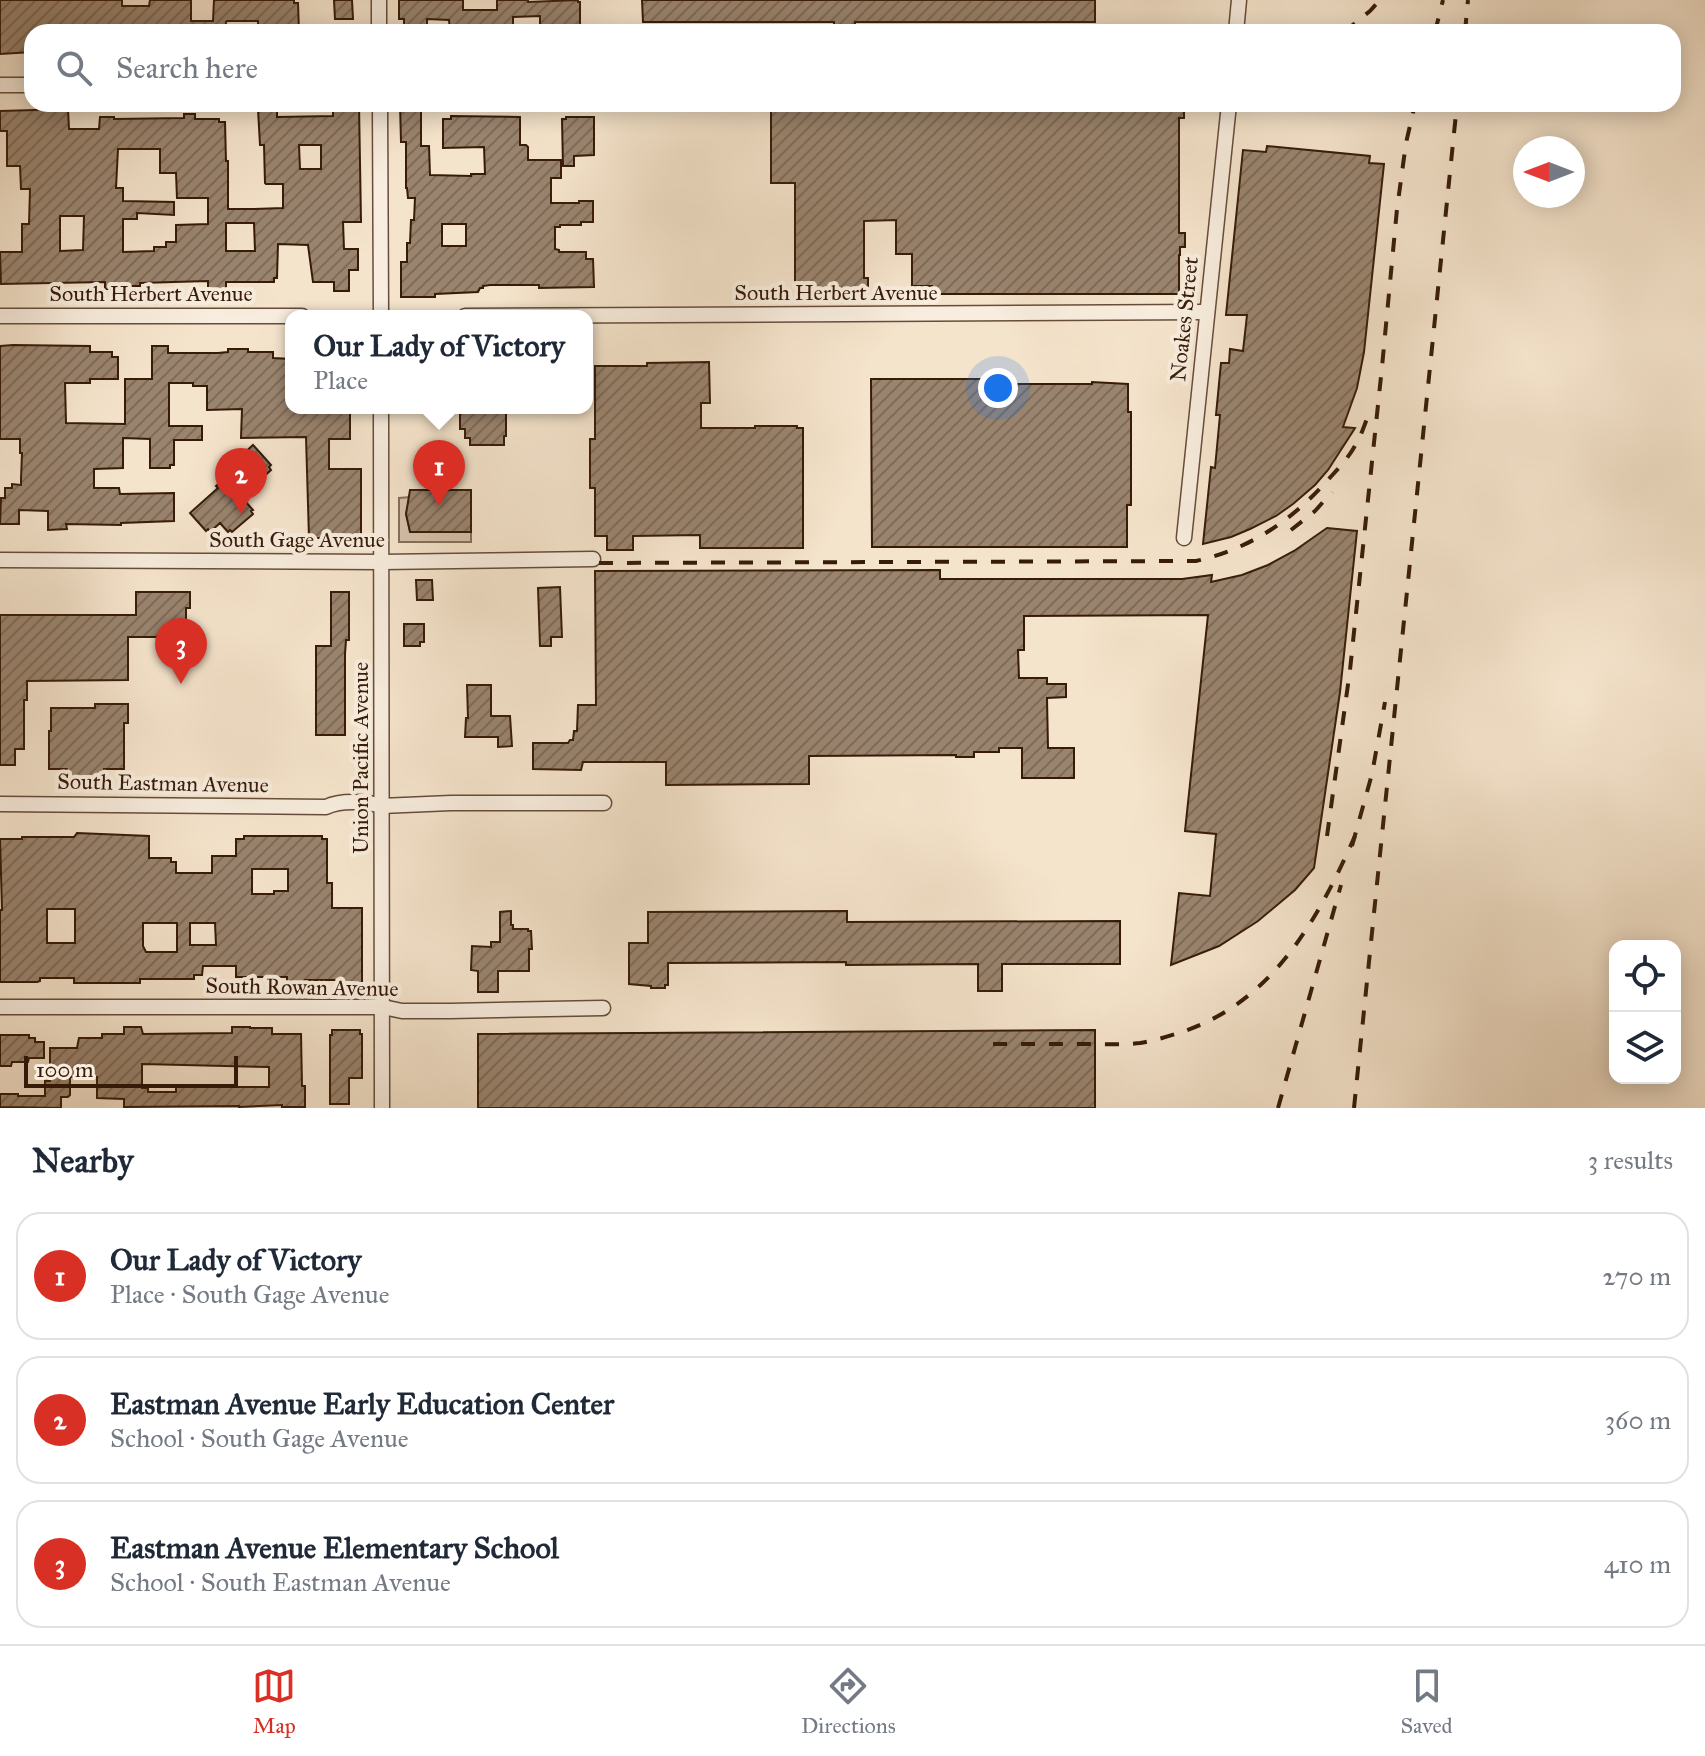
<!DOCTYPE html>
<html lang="en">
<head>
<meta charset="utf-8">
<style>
  :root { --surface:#fff; --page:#f2f2f3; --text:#1f2937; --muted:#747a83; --line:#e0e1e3; --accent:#d93025 }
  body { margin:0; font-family:"IM FELL Great Primer",serif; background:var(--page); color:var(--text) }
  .controls { position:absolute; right:24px; bottom:24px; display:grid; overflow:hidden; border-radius:16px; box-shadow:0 4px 20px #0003 }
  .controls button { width:72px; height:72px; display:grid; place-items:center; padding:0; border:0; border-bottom:2px solid var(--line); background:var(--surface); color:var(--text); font:40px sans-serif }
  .compass { position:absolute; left:1513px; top:136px; width:72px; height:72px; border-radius:50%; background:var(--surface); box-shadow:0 4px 20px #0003; rotate:270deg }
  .scale { position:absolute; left:24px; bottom:20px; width:214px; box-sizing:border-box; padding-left:8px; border:4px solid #371b09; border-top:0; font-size:22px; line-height:28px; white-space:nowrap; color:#371b09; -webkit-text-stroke:6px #f8edde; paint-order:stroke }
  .you { position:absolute; left:998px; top:388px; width:28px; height:28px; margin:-20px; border:6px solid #fff; border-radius:50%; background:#1a73e8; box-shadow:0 0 0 12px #1a73e833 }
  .badge { display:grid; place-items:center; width:52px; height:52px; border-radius:50%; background:var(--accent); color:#fff; font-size:26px; font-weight:700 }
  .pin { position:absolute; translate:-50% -66px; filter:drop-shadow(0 2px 4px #0008) }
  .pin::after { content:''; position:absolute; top:42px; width:28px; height:24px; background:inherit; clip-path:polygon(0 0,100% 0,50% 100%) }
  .popup { position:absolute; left:285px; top:310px; width:308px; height:104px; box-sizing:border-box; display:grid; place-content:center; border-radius:16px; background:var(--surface); filter:drop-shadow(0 2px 6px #0005); font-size:26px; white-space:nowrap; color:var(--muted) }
  .popup b { font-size:30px; color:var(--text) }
  .popup::after { content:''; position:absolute; left:50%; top:100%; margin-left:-16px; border:16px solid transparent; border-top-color:var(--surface) }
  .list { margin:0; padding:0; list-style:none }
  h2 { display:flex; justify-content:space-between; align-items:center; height:104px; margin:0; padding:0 32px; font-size:34px }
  h2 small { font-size:26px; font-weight:400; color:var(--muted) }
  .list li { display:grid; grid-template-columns:52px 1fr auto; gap:24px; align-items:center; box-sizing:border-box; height:128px; margin:0 16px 16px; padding:0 16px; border:2px solid var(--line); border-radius:24px }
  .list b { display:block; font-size:30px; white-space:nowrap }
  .list p { margin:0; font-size:26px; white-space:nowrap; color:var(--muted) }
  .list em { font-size:26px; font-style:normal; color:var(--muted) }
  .icon { flex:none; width:44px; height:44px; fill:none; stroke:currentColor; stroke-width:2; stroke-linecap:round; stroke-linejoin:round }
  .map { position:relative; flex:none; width:1705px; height:1108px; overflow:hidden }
  .search { position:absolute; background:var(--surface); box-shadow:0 4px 20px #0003; left:24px; right:24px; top:24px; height:88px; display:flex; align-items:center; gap:20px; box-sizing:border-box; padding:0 28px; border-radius:24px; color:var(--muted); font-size:30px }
  .sheet { height:536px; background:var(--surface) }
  nav { display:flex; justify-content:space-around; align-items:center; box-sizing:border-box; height:112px; border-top:2px solid var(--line); background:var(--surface); font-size:22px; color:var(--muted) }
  nav a { display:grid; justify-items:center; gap:4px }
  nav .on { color:var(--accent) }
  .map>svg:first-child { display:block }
</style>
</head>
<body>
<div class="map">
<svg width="1705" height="1108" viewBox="0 0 1705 1108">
  <defs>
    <pattern id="building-hatch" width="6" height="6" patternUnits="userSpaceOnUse" patternTransform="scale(2)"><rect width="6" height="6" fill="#9a846e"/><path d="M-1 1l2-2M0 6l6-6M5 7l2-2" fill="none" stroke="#7e6b59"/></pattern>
  </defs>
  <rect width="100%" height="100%" fill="#f5e4cc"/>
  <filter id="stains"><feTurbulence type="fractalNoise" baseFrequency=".0025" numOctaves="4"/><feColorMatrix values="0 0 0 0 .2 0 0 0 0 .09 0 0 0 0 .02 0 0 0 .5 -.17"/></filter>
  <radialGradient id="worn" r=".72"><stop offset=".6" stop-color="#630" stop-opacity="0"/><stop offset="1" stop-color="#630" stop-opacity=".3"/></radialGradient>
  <!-- green -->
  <polygon fill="#d5c2ab" stroke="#866e5a" stroke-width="2" points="410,497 406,514 410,531 471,532 471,542 399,542 399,498"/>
  <!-- building -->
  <g fill="url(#building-hatch)" stroke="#371b09" stroke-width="2" fill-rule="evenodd">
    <polygon points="0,0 122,0 122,6 149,6 150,0 191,0 191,21 213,21 214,0 294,0 294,3 298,3 299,32 258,32 258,21 227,21 226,22 225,32 32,32 32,52 0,54"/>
    <polygon points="334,0 352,0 353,19 335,19"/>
    <polygon points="399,0 463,0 463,10 497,10 497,0 528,0 528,2 578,0 578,2 580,2 580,32 540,32 540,16 513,17 513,32 450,32 449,20 427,19 427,26 417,26 417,32 404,32 404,19 399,19"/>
    <polygon points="642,0 1095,0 1095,22 855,22 855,32 834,32 834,22 643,22"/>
    <path d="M333 104H359L361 222H343L344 249H358V270H349V291H334V282H313L308 245 278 244 277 278H274V282H226V289H208V281L140 283V286H122V289H105V282L1 284 0 252H22V224H29L30 189H21L20 166H7V131H0V111L68 109 69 129H99L100 117H114V119L184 118V114H195V119H219V122H225L226 161H228V209H253L283 208V184H266L265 183 264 145H260L258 109 277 110V117L333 116ZM299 145H321V169H300ZM118 149H160V173H176L177 198H208V224L176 225V242H166V247H154V251L123 252V219H137V213L174 215V202L123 201V188H116ZM60 216H84L83 250 60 251ZM226 223H254L255 251H226Z"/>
    <path d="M400 104H421V146H429L430 175 471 176V174H485L484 147 443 148V119H451V116L520 117V145H526L528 147V160H561V178H551V203H579V201H593V222H581V225H560V227H555V249L559 250V252H586V259H593L594 287 539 288V285H490L483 286V288H480L478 292 435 294V297H401V262H407V243H410L411 220H414L415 198H408L407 188H406V142H401ZM442 224H466V246H442Z"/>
    <polygon points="771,104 1184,104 1184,118 1179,118 1179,233 1185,233 1185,247 1180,247 1180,255 1179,255 1179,294 932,294 932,286 912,286 912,254 896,254 896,220 864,221 864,278 868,278 868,293 795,294 795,183 771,183"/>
    <polygon points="566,117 594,117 594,155 574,156 574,166 563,166 562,119 566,119"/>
    <polygon points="1267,146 1370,156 1369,163 1384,164 1364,352 1357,388 1343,427 1355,428 1328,470 1315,485 1293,504 1276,516 1250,529 1231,537 1203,544 1211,467 1215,468 1220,415 1216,415 1221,363 1229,363 1230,349 1243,351 1247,315 1226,315 1243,150 1266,152"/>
    <polygon points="13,345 90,346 90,352 112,352 112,357 118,357 118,379 90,379 90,383 65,383 66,423 125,424 125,379 152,379 152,346 168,346 168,353 218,353 228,352 228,349 248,349 248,352 273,352 273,358 291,359 291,408 350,408 350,439 329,439 329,469 361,469 361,541 332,541 332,538 309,538 306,437 241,438 242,409 207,410 207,386 193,386 193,383 169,383 169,426 202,426 202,440 174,440 174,465 170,465 170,468 150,468 150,439 123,438 123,468 94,469 94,488 119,488 120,494 174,493 174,521 121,523 121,525 66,524 67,529 48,530 48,511 19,510 19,524 0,524 1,498 5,498 5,488 12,488 12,484 21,485 21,479 22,453 20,453 20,439 0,439 0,346"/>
    <polygon points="709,362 710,403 701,403 701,428 755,428 755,426 797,426 797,428 803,428 803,548 700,548 700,535 633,536 633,550 607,550 607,536 595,536 595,488 590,488 590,439 595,439 595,366 647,366 647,363"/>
    <polygon points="871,379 981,379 981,384 1092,384 1092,382 1128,384 1128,412 1131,412 1131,505 1127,505 1127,547 872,547"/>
    <polygon points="460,408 490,408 490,413 506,413 506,436 504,436 504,445 470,445 470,438 465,438 465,429 460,429"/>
    <polygon points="253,445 271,465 269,467 271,470 252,487 256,492 245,501 253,510 251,511 253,514 232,532 230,530 228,532 220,523 210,532 208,529 206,531 190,513 218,488 216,486 234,470 232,468 244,457 242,455"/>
    <polygon points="410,490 471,490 471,532 410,532 406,514"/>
    <polygon points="1327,528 1357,531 1340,692 1314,868 1295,890 1258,921 1219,946 1171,965 1179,893 1210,896 1216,834 1185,831 1208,615 1024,616 1024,650 1018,650 1019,678 1047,678 1047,684 1066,684 1066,697 1047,698 1048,748 1074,748 1074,778 1022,778 1022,748 999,748 999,752 974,752 974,757 956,757 956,755 809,756 809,784 666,785 666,762 583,762 581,770 533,769 533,743 568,743 570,740 573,740 574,731 577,731 578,705 596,705 595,571 940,570 940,579 1182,579 1212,575 1211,582 1242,575 1268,565 1294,551"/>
    <polygon points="416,580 432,580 433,600 417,600"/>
    <polygon points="560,587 562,637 551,637 551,646 540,646 538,588"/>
    <polygon points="136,592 190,592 190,608 186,608 186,637 128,637 128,680 27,681 27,700 24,700 24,749 15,749 15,765 0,765 0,615 136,615"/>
    <polygon points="331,592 349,592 349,640 346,640 345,654 345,735 316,735 316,646 331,646"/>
    <polygon points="404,624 424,624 424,642 420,642 420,646 404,646"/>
    <polygon points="467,685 491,685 491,716 510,716 512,746 498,747 498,737 465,737 466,718 468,718"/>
    <polygon points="95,704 128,704 128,723 124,723 124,769 104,769 104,778 80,778 80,781 69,781 67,769 49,769 49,731 51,731 51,708 95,708"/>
    <path d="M77 833 149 836V858H171V862H176V873H212V856H236V839H244V836H322V839H327V883H332V908H362V992H336V980H305V985H287V977H236V966H203L202 975H194V979H140V983H74V978H40V981L37 982H0V910H2L0 839H22V837H74ZM252 869H288V891H274V894H252ZM47 909H75V943H47ZM143 923H177V952H146L143 946ZM190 923H215L216 945H190Z"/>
    <polygon points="511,911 511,925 513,925 513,929 528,929 528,931 531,931 532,949 529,949 529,971 498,971 498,992 478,992 478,971 471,970 472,946 491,947 491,942 500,942 500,912"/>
    <polygon points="847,911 847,922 1120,921 1120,964 1002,964 1002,991 978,991 978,964 846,965 846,962 668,963 668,985 665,985 665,988 651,988 651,986 629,984 629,943 648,943 648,912"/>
    <path d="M124 1027H141L143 1034 232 1033V1027H250V1028H272V1034H301L302 1086H305V1107H282V1105L239 1107V1106L124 1107V1099L97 1098V1077H70V1095L68 1097H61V1108L0 1107V1094H18V1096H45V1081H50V1048H77L79 1038H102V1034H124ZM142 1064 269 1067V1087H176V1092H148V1088H142Z"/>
    <polygon points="332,1030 360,1030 360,1034 362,1034 362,1078 349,1078 349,1104 330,1104 330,1035 332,1035"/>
    <polygon points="1095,1030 1095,1108 478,1108 478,1034"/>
    <polygon points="0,1035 29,1035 29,1038 35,1038 35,1042 44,1042 44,1058 29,1058 28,1062 12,1062 11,1066 0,1066"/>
  </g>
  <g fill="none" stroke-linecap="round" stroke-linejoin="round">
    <!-- minor casing -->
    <g stroke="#664d3a" stroke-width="17">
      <g id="minor">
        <polyline points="379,0 379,32"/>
        <polyline points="1236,32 1239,0"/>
        <polyline points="0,85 32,85"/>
        <polyline points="380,104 381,316"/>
        <polyline points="0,316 302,316"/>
        <polyline points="465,316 1207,312"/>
        <polyline points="381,408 382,1108"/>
        <polyline points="1184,538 1229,104"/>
        <polyline points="0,560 381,562 593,559"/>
        <path d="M0 804 326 807C340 800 366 801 381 806L451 803H604"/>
        <polyline points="0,1007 383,1007 402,1011 450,1011 603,1008"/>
      </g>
    </g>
    <!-- minor -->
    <use href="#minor" stroke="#f8edde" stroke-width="14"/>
    <!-- rail -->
    <g stroke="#371b09" stroke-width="4" stroke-dasharray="14 14" stroke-linecap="butt">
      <polyline points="1344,32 1370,11 1380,0"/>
      <polyline points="1435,32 1443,0"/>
      <polyline points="1465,32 1468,0"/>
      <polyline points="1291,530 1315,511 1332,492"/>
      <path d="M599 563 1196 561C1247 550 1290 522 1325 483 1336 471 1348 459 1356 444 1361 436 1364 426 1368 416"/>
      <polyline points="1327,836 1350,670 1382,367 1397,209 1406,143 1415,104"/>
      <polyline points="1352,846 1372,774 1385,702"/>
      <path d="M993 1044C1024 1044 1054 1044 1085 1044 1103 1044 1122 1045 1140 1043 1154 1041 1169 1036 1182 1032 1274 1001 1318 919 1355 836"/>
      <polyline points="1278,1108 1341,885"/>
      <polyline points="1354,1108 1457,104"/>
    </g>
  </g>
  <g text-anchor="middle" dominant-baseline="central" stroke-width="8" stroke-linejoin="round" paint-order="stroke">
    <!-- street labels -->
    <g font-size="22" fill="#371b09" stroke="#f8edde">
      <text x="836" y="292">South Herbert Avenue</text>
      <text x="151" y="293">South Herbert Avenue</text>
      <text transform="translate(1184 319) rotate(-84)">Noakes Street</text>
      <text x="297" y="539">South Gage Avenue</text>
      <text transform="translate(360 758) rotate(-90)">Union Pacific Avenue</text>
      <text transform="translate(163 783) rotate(1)">South Eastman Avenue</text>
      <text transform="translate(302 987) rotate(1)">South Rowan Avenue</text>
    </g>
  </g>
  <rect width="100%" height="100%" filter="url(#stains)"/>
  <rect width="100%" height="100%" fill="url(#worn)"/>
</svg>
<div class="controls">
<button><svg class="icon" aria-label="locate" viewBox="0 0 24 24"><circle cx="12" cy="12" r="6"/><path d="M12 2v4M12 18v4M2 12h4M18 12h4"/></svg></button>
<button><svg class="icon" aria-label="layers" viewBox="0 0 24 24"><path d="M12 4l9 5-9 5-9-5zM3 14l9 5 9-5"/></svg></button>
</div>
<svg class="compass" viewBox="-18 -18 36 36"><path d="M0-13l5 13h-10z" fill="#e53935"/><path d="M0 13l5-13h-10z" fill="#747a83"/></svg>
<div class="scale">100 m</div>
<div class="you"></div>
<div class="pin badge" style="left:439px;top:506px">1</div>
<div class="popup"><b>Our Lady of Victory</b>Place</div>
<div class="pin badge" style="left:241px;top:514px">2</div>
<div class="pin badge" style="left:181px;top:684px">3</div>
<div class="search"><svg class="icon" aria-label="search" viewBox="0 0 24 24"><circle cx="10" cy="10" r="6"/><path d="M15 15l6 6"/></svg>Search here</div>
</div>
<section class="sheet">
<h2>Nearby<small>3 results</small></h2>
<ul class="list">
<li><span class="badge">1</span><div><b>Our Lady of Victory</b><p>Place · South Gage Avenue</p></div><em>270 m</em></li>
<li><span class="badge">2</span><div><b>Eastman Avenue Early Education Center</b><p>School · South Gage Avenue</p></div><em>360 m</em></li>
<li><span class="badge">3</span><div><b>Eastman Avenue Elementary School</b><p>School · South Eastman Avenue</p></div><em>410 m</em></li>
</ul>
</section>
<nav>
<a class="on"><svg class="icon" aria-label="map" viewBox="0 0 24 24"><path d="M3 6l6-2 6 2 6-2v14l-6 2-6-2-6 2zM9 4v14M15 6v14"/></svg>Map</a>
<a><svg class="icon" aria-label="directions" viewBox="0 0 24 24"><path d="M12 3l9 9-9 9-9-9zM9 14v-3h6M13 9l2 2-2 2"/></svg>Directions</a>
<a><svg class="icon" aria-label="saved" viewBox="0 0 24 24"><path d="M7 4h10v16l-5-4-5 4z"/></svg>Saved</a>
</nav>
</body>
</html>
